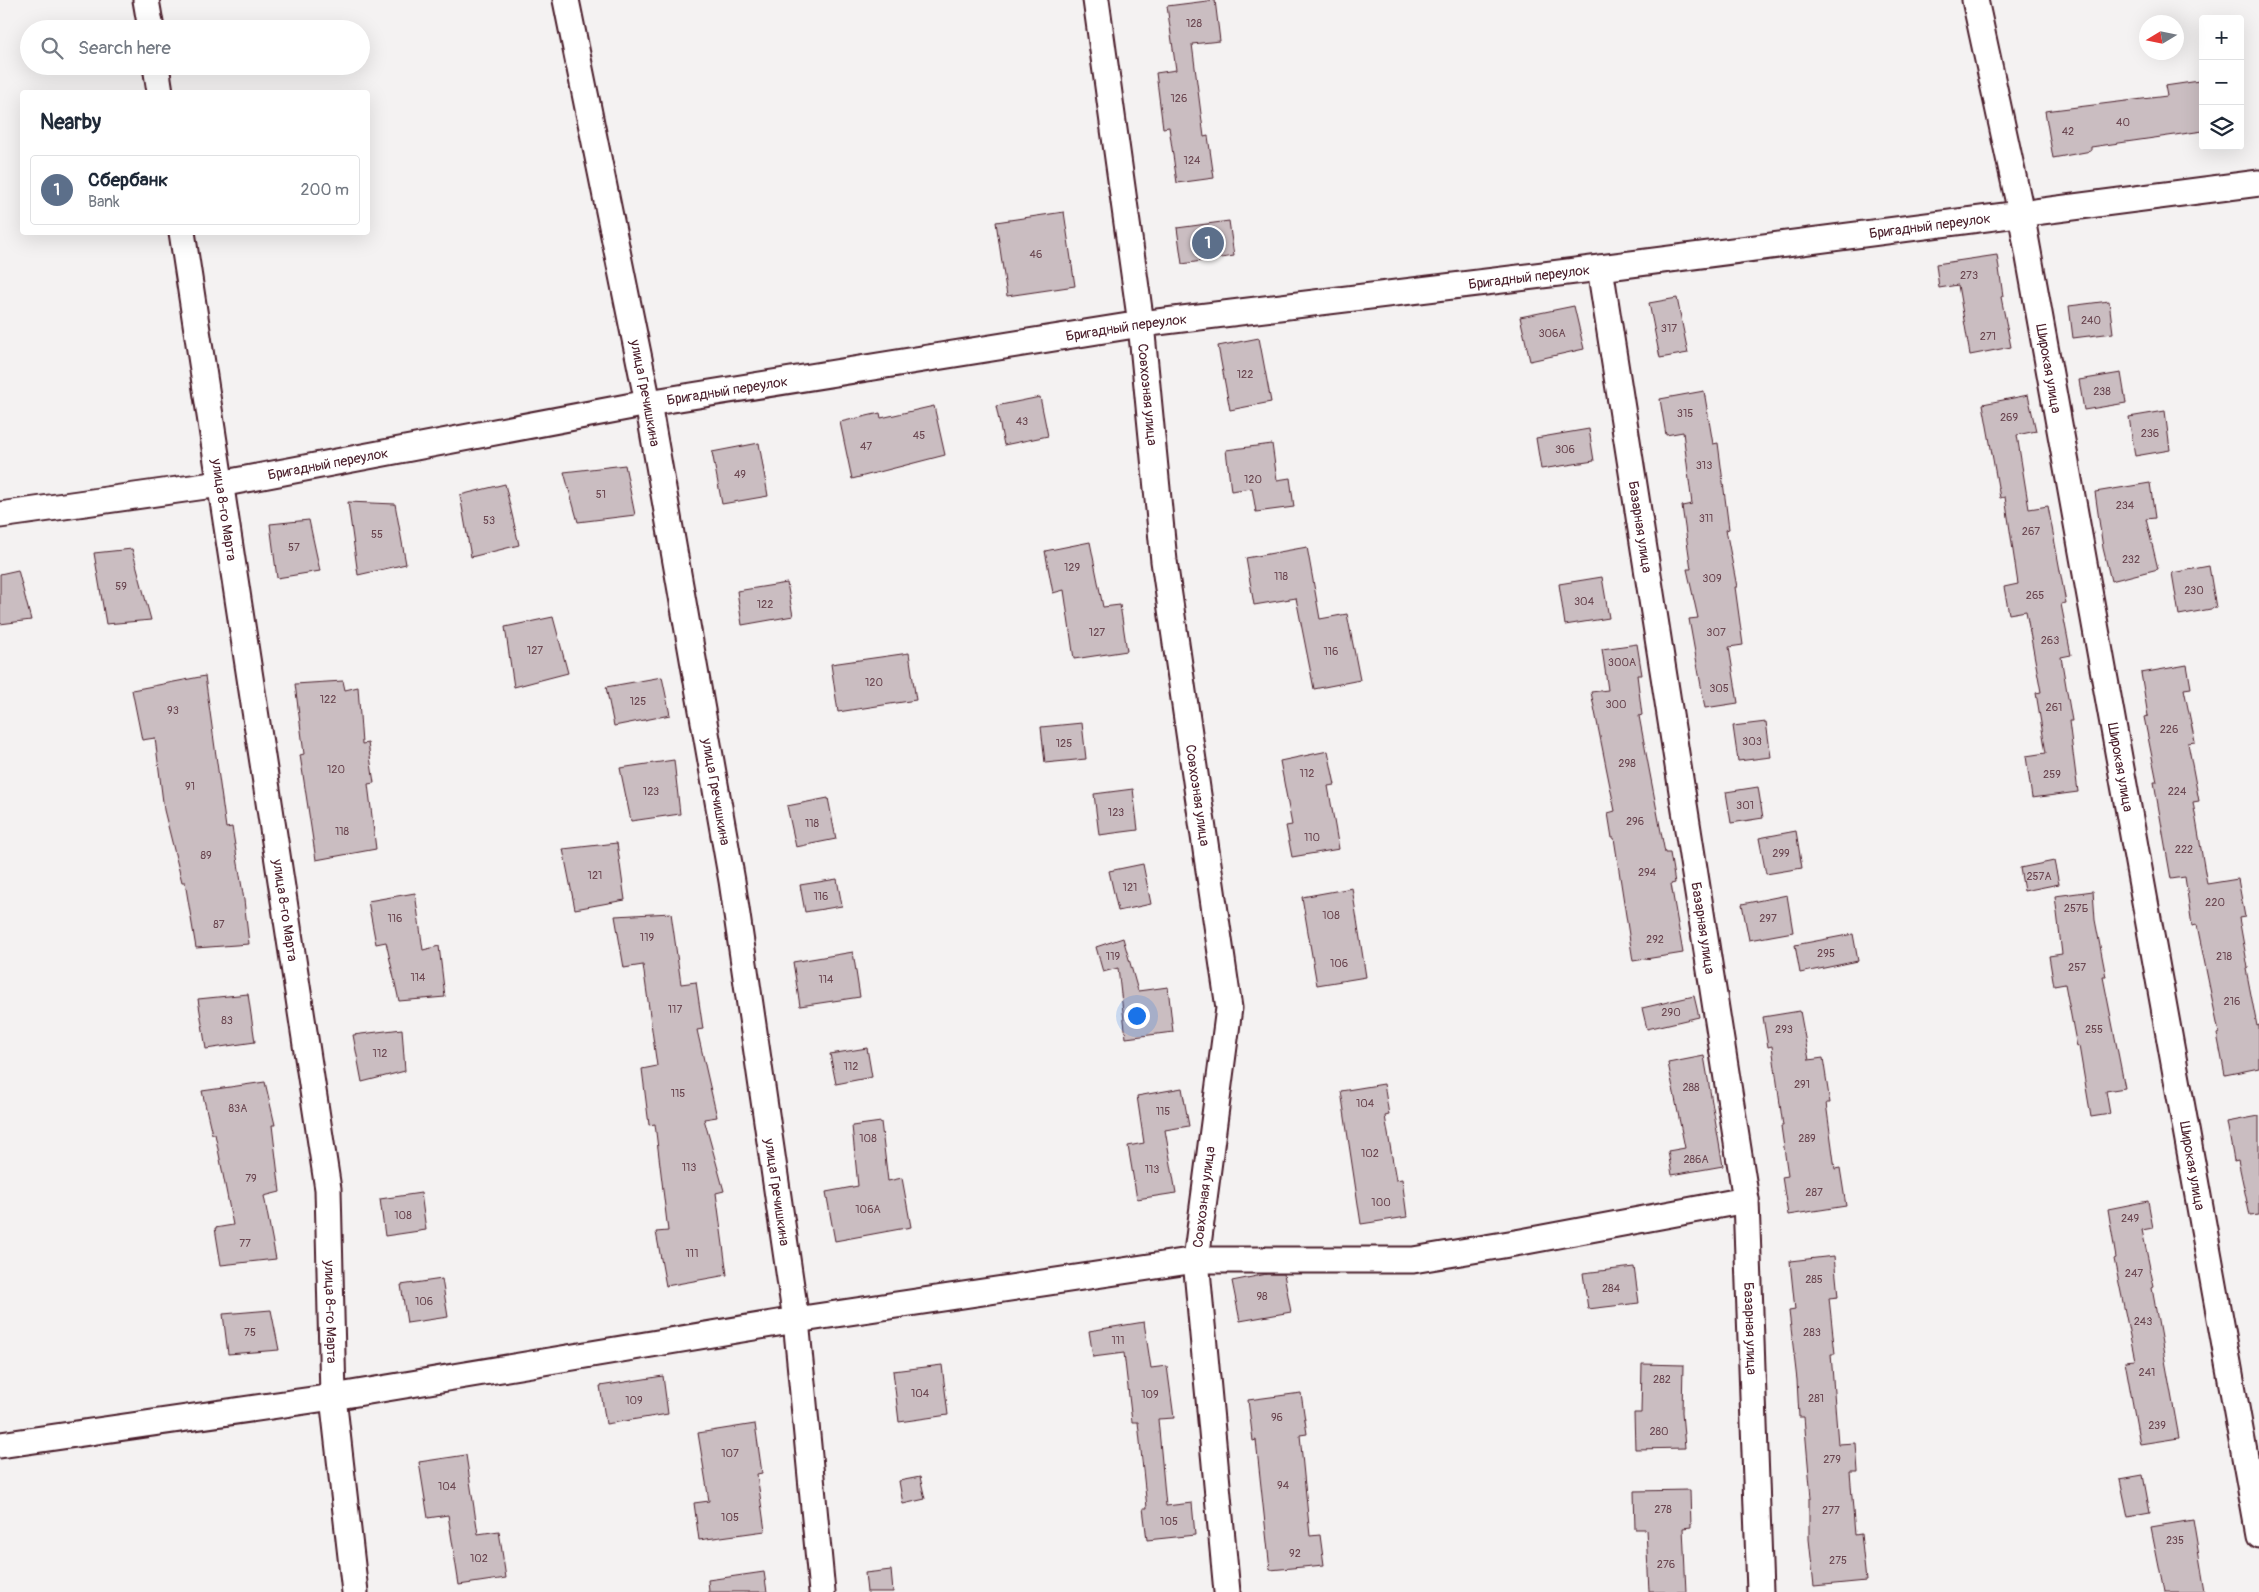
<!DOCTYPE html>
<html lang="en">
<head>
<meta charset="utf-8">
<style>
  :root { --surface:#fff; --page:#f2f2f3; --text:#1f2937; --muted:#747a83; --line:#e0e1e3; --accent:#0b8043 }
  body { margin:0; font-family:Pangolin,sans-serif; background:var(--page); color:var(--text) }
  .controls { position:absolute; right:15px; top:15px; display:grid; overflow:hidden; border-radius:5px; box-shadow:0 5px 20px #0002 }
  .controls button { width:45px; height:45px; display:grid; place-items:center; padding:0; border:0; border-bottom:1px solid var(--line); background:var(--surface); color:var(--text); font:25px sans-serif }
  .compass { position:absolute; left:2139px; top:15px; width:45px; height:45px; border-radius:50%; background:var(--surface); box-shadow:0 5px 20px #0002; rotate:260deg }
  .you { position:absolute; left:1136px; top:1015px; width:18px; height:18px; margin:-12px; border:4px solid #fff; border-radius:50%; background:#1a73e8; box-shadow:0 0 0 8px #1a73e833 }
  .badge { display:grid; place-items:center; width:32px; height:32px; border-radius:50%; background:var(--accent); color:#fff; font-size:16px; font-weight:700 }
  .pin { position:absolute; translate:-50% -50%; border:2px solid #fff; box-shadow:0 1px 5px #0006 }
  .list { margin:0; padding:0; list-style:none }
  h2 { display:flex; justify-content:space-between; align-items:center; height:65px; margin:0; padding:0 20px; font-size:21px }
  h2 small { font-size:16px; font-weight:400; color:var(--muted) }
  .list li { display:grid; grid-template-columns:32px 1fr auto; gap:15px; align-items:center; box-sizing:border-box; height:70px; margin:0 10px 10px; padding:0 10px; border:1px solid var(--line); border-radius:5px }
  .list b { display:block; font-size:19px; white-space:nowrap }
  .list p { margin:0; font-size:16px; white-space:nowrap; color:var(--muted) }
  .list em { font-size:16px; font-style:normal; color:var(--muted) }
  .icon { flex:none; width:28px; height:28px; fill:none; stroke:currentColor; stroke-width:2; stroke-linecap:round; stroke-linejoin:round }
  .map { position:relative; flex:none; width:2259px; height:1592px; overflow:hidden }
  .search { position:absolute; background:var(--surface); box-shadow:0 5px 20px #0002; left:20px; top:20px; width:350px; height:55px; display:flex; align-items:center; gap:12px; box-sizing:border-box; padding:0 18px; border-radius:28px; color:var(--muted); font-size:19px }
  .panel { position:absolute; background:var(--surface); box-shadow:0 5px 20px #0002; left:20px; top:90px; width:350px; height:145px; border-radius:5px }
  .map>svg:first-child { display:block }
</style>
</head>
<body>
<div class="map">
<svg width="2259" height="1592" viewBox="0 0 2259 1592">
  <rect width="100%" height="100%" fill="#f4f2f2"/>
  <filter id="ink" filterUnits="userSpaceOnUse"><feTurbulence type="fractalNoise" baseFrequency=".02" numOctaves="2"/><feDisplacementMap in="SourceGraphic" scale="10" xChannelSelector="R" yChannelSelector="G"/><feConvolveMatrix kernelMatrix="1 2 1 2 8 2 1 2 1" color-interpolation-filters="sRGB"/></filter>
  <g filter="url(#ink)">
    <!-- building -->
    <g fill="#cabdc1" stroke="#4a1f2b">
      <polygon points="1215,0 1220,41 1192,44 1204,137 1208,136 1214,178 1177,183 1169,127 1163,128 1156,73 1176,70 1167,6"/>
      <polygon points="2199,81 2203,106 2203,131 2091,147 2091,151 2053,158 2045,111 2167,96 2165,86"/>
      <polygon points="1064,212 1075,286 1007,296 996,222"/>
      <polygon points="1229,221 1234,256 1182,264 1177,228"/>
      <polygon points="1997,255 2003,296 2001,297 2011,347 1970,355 1958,285 1939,288 1936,264"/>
      <polygon points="1677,298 1688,353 1660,358 1649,303"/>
      <polygon points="2109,301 2113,333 2073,338 2069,306"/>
      <polygon points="1574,306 1584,349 1530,361 1520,317"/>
      <polygon points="1259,338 1271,402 1230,410 1218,346"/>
      <polygon points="2121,373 2126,403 2084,410 2079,380"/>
      <polygon points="1704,391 1713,444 1718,443 1729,529 1726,530 1737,587 1735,587 1743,645 1729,647 1738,703 1705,708 1689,619 1698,618 1687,569 1691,569 1682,506 1692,504 1683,432 1666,435 1660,399"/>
      <polygon points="2028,395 2036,431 2017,435 2029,509 2048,506 2066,603 2061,604 2071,655 2061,657 2072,721 2069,721 2078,792 2032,798 2026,756 2046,753 2036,693 2041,692 2026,611 2009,614 2004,587 2018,584 2005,497 2000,498 1983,404"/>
      <polygon points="1040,397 1048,436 1004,445 996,406"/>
      <polygon points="934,406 945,455 852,479 840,422 880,413 881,418"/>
      <polygon points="2165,411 2170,450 2135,456 2129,417"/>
      <polygon points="1589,429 1594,461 1541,469 1536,438"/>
      <polygon points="759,443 768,496 722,504 712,452"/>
      <polygon points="1272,444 1277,480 1290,478 1294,507 1256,512 1252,488 1231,491 1226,450"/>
      <polygon points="625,465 635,515 578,522 564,472"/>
      <polygon points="2150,483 2155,518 2146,519 2158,569 2111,581 2103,548 2095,492"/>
      <polygon points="505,484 519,545 471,557 460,495"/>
      <polygon points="348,502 395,504 406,564 358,575"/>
      <polygon points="309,520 320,571 277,578 270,524"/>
      <polygon points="1090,542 1103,607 1120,605 1127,651 1074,659 1064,590 1053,593 1045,551"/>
      <polygon points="1307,547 1320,619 1347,614 1360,680 1314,689 1296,598 1254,605 1246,558"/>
      <polygon points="132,549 151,620 106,624 94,553"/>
      <polygon points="2209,566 2216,608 2179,615 2172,573"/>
      <polygon points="18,570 31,620 0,624 0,574"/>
      <polygon points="1602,577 1609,618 1565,625 1559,584"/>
      <polygon points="787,583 793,616 742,625 737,591"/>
      <polygon points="553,617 568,673 514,687 505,627"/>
      <polygon points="1637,644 1642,675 1637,675 1642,715 1639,716 1665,853 1670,853 1675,883 1671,884 1683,953 1633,961 1614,838 1612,838 1608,813 1615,811 1591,692 1608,690 1602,649"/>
      <polygon points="909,653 916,700 838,712 831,664"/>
      <polygon points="2187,665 2191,688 2184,689 2195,742 2188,743 2199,801 2193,802 2207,884 2238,879 2245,917 2239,918 2248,968 2246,969 2257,1026 2259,1025 2259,1068 2225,1075 2217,1034 2219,1033 2197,925 2192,926 2185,877 2171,879 2154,782 2157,782 2144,717 2148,716 2141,673"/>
      <polygon points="205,676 226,828 232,827 244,900 249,944 196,948 185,882 182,882 164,810 155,738 142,740 132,690"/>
      <polygon points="662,677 670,715 614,726 606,687"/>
      <polygon points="343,681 345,690 358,687 362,744 368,743 374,783 368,784 376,849 316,860 300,755 304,754 295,684"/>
      <polygon points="1766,722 1771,757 1738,761 1733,726"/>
      <polygon points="1082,723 1086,759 1045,763 1041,727"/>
      <polygon points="1328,751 1335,785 1328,786 1339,849 1292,857 1286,826 1292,825 1280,761"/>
      <polygon points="674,760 680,814 631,821 620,768"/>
      <polygon points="1758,787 1763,818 1731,823 1726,792"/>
      <polygon points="1133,789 1138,830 1099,835 1094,794"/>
      <polygon points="828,798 836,839 796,847 787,806"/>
      <polygon points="1796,831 1802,868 1766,874 1759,838"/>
      <polygon points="617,843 625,900 575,909 563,849"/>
      <polygon points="2054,861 2059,884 2024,891 2020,868"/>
      <polygon points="1143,864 1151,904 1118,911 1109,871"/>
      <polygon points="837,879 842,906 805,912 800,885"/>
      <polygon points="1352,888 1366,977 1317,985 1302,897"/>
      <polygon points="2093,891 2095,920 2106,977 2103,977 2125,1088 2106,1091 2110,1114 2091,1117 2079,1046 2077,1047 2065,984 2054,986 2049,956 2062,954 2055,896"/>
      <polygon points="415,893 423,950 439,946 445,997 399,1001 386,942 376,944 368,901"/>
      <polygon points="1787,895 1793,932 1749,940 1742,904"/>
      <polygon points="671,913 681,984 696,982 703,1029 697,1030 717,1117 704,1119 724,1191 716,1193 727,1275 666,1286 656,1232 668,1231 655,1124 649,1125 642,1069 657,1066 643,965 624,968 615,916"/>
      <polygon points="1853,934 1858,961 1800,973 1795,945"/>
      <polygon points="1123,938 1138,991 1168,987 1173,1032 1126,1038 1118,968 1103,972 1096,947"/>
      <polygon points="853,952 860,997 800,1006 793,962"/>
      <polygon points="248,994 255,1042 206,1049 198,999"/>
      <polygon points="1694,996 1699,1017 1647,1029 1642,1008"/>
      <polygon points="1800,1011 1809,1060 1823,1058 1830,1103 1826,1103 1835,1169 1840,1168 1846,1206 1788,1215 1782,1177 1788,1176 1781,1126 1783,1126 1772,1046 1768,1047 1763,1017"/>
      <polygon points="402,1029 405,1071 362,1082 353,1035"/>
      <polygon points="867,1048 872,1077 836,1084 830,1054"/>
      <polygon points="1704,1056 1723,1166 1672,1175 1668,1151 1685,1148 1668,1063"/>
      <polygon points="265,1082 275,1125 272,1125 280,1192 264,1196 276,1259 221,1265 215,1228 233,1225 215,1134 212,1134 202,1091"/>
      <polygon points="1384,1084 1389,1115 1385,1116 1396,1180 1402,1179 1407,1217 1361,1224 1341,1091"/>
      <polygon points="1182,1088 1189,1126 1165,1130 1176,1193 1137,1199 1128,1146 1144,1143 1137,1096"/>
      <polygon points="2259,1116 2259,1215 2250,1216 2238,1160 2234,1161 2227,1122"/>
      <polygon points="881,1122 888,1181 902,1178 911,1227 835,1241 826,1192 858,1186 852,1126"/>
      <polygon points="421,1193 426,1230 385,1236 380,1199"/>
      <polygon points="2148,1201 2153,1228 2142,1230 2154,1287 2152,1288 2179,1438 2140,1444 2125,1361 2135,1360 2114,1259 2116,1258 2108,1209"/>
      <polygon points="1834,1256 1838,1297 1829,1298 1835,1354 1831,1354 1838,1444 1856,1443 1858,1472 1850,1472 1855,1535 1861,1534 1866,1581 1814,1586 1809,1539 1809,1498 1811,1498 1804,1417 1799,1417 1797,1380 1789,1311 1795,1310 1790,1261"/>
      <polygon points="1634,1267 1639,1303 1588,1309 1583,1273"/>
      <polygon points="1267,1274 1284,1274 1291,1312 1240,1321 1232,1281"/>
      <polygon points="442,1279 448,1317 407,1323 401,1285"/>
      <polygon points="271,1310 279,1350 228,1354 223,1314"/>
      <polygon points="1144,1322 1151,1368 1167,1366 1174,1418 1158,1419 1166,1506 1192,1503 1195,1535 1147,1540 1143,1508 1147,1508 1138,1422 1132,1422 1124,1353 1093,1357 1089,1331"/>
      <polygon points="1642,1364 1683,1365 1682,1412 1685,1448 1635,1449 1634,1413 1641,1413"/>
      <polygon points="942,1365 948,1415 899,1422 893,1371"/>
      <polygon points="663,1376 668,1414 606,1424 600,1386"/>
      <polygon points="1301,1393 1307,1434 1300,1435 1310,1536 1320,1535 1324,1565 1270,1570 1256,1440 1253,1441 1248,1400"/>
      <polygon points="755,1424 762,1473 757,1474 765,1531 699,1540 694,1503 709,1501 698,1433"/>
      <polygon points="466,1455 478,1534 499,1531 506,1578 459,1585 448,1515 428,1518 419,1462"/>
      <polygon points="2143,1475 2150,1513 2128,1517 2120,1479"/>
      <polygon points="920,1477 925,1499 903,1504 899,1481"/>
      <polygon points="1690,1490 1691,1527 1683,1528 1686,1592 1649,1592 1646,1529 1635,1529 1634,1491"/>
      <polygon points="2193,1520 2205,1592 2164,1592 2151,1527"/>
      <polygon points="891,1570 893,1592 867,1592 865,1573"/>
      <polygon points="764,1572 767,1592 709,1592 708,1580"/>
    </g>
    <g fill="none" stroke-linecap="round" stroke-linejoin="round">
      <!-- street casing -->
      <g stroke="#4a1f2b" stroke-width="29">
        <g id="street">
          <polyline points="146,0 151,29"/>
          <path id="s1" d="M566 0 648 403 732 881 796 1320 822 1592"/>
          <path id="s2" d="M1096 0 1141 324 1164 561 1229 1008 1196 1260 1227 1592"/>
          <path id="s3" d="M1975 0 2021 213 2259 1535"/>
          <polyline points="156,66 160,92"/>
          <path id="s4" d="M182 232 328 1189 333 1397 355 1592"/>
          <path id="s5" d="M1600 268 1746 1200 1760 1592"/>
          <path id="s6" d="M0 515 220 484 648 403 1141 324 1600 268 2259 183"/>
          <polyline points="0,1445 333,1397 796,1320 1196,1260 1413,1260 1521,1242 1746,1200"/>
        </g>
      </g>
      <!-- street -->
      <use href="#street" stroke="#fff" stroke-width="25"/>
    </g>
  </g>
  <g text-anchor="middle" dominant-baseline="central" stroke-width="5" stroke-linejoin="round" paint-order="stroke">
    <!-- number labels -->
    <g font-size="11" fill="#6a4650">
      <text x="1194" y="23">128</text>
      <text x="1179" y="98">126</text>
      <text x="2123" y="122">40</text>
      <text x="2068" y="131">42</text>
      <text x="1192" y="160">124</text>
      <text x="1036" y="254">46</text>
      <text x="1969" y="275">273</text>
      <text x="2091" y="320">240</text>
      <text x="1669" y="328">317</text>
      <text x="1552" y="333">306А</text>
      <text x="1988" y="336">271</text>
      <text x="1245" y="374">122</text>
      <text x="2102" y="391">238</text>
      <text x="1685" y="413">315</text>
      <text x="2009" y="417">269</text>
      <text x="1022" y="421">43</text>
      <text x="2150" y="433">236</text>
      <text x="919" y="435">45</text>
      <text x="866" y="446">47</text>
      <text x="1565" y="449">306</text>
      <text x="1704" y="465">313</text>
      <text x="740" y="474">49</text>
      <text x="1253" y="479">120</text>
      <text x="601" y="494">51</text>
      <text x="2125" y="505">234</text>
      <text x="1706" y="518">311</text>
      <text x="489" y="520">53</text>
      <text x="2031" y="531">267</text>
      <text x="377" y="534">55</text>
      <text x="294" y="547">57</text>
      <text x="2131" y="559">232</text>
      <text x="1072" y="567">129</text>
      <text x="1281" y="576">118</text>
      <text x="1712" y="578">309</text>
      <text x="121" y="586">59</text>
      <text x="2194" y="590">230</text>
      <text x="2035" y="595">265</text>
      <text x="1584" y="601">304</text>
      <text x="765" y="604">122</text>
      <text x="1097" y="632">127</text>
      <text x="1716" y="632">307</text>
      <text x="2050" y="640">263</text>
      <text x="535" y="650">127</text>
      <text x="1331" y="651">116</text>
      <text x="1622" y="662">300А</text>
      <text x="874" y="682">120</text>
      <text x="1719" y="688">305</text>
      <text x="328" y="699">122</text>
      <text x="638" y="701">125</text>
      <text x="1616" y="704">300</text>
      <text x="2054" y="707">261</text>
      <text x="173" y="710">93</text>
      <text x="2169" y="729">226</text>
      <text x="1752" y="741">303</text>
      <text x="1064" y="743">125</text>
      <text x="1627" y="763">298</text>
      <text x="336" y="769">120</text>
      <text x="1307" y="773">112</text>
      <text x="2052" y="774">259</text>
      <text x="190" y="786">91</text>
      <text x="651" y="791">123</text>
      <text x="2177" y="791">224</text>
      <text x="1745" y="805">301</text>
      <text x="1116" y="812">123</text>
      <text x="1635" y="821">296</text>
      <text x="812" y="823">118</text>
      <text x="342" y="831">118</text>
      <text x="1312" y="837">110</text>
      <text x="2184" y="849">222</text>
      <text x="1781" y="853">299</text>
      <text x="206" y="855">89</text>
      <text x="1647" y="872">294</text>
      <text x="595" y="875">121</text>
      <text x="2039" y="876">257А</text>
      <text x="1130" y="887">121</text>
      <text x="821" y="896">116</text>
      <text x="2215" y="902">220</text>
      <text x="2076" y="908">257Б</text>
      <text x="1331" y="915">108</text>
      <text x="395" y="918">116</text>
      <text x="1768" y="918">297</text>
      <text x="219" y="924">87</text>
      <text x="647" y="937">119</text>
      <text x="1655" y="939">292</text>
      <text x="1826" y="953">295</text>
      <text x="1113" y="956">119</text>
      <text x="2224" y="956">218</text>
      <text x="1339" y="963">106</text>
      <text x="2077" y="967">257</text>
      <text x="418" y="977">114</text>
      <text x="826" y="979">114</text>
      <text x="2232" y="1001">216</text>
      <text x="675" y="1009">117</text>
      <text x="1671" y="1012">290</text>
      <text x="227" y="1020">83</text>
      <text x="1784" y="1029">293</text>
      <text x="2094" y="1029">255</text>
      <text x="380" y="1053">112</text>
      <text x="851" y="1066">112</text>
      <text x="1802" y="1084">291</text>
      <text x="1691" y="1087">288</text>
      <text x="678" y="1093">115</text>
      <text x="1365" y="1103">104</text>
      <text x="238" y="1108">83А</text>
      <text x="1163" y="1111">115</text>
      <text x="868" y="1138">108</text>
      <text x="1807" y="1138">289</text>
      <text x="1370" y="1153">102</text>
      <text x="1696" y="1159">286А</text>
      <text x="689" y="1167">113</text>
      <text x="1152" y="1169">113</text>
      <text x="251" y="1178">79</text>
      <text x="1814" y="1192">287</text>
      <text x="1381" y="1202">100</text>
      <text x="868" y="1209">106А</text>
      <text x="403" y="1215">108</text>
      <text x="2130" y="1218">249</text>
      <text x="245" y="1243">77</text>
      <text x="692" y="1253">111</text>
      <text x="2134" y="1273">247</text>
      <text x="1814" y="1279">285</text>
      <text x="1611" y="1288">284</text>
      <text x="1262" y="1296">98</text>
      <text x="424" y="1301">106</text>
      <text x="2143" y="1321">243</text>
      <text x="250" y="1332">75</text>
      <text x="1812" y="1332">283</text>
      <text x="1118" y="1340">111</text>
      <text x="2147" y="1372">241</text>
      <text x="1662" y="1379">282</text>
      <text x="920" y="1393">104</text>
      <text x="1150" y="1394">109</text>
      <text x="1816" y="1398">281</text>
      <text x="634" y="1400">109</text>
      <text x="1277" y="1417">96</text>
      <text x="2157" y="1425">239</text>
      <text x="1659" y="1431">280</text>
      <text x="730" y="1453">107</text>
      <text x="1832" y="1459">279</text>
      <text x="1283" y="1485">94</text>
      <text x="447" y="1486">104</text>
      <text x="1663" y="1509">278</text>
      <text x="1831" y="1510">277</text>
      <text x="730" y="1517">105</text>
      <text x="1169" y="1521">105</text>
      <text x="2175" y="1540">235</text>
      <text x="1295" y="1553">92</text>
      <text x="479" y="1558">102</text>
      <text x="1838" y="1560">275</text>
      <text x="1666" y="1564">276</text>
    </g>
    <!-- street labels -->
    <g font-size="14" fill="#4a1f2b" stroke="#fff">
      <text stroke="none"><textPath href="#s6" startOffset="1952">Бригадный переулок</textPath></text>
      <text stroke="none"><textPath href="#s6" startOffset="1548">Бригадный переулок</textPath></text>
      <text stroke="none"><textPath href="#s6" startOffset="1142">Бригадный переулок</textPath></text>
      <text stroke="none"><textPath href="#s3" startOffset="376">Широкая улица</textPath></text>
      <text stroke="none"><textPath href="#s6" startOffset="738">Бригадный переулок</textPath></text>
      <text stroke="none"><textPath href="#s1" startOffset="401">улица Гречишкина</textPath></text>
      <text stroke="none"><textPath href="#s2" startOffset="398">Совхозная улица</textPath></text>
      <text stroke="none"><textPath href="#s6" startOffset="332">Бригадный переулок</textPath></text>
      <text stroke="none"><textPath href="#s4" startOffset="281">улица 8-го Марта</textPath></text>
      <text stroke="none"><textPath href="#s5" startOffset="262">Базарная улица</textPath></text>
      <text stroke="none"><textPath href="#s3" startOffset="781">Широкая улица</textPath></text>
      <text stroke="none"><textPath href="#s1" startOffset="806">улица Гречишкина</textPath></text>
      <text stroke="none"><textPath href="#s2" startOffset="802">Совхозная улица</textPath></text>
      <text stroke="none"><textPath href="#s4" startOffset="686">улица 8-го Марта</textPath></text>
      <text stroke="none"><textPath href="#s5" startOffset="668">Базарная улица</textPath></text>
      <text stroke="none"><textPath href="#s3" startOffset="1186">Широкая улица</textPath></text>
      <text stroke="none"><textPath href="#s1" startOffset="1211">улица Гречишкина</textPath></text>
      <text transform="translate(1204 1197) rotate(-83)">Совхозная улица</text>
      <text stroke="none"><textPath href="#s4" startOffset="1091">улица 8-го Марта</textPath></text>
      <text stroke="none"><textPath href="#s5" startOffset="1072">Базарная улица</textPath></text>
    </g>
  </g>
</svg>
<div class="controls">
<button>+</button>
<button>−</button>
<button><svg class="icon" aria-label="layers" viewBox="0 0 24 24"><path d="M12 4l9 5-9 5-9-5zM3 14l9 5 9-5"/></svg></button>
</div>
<svg class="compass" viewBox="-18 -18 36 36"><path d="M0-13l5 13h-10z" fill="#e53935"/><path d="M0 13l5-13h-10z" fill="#747a83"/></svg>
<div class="you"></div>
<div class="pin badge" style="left:1208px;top:243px;background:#5c6f8a">1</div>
<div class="search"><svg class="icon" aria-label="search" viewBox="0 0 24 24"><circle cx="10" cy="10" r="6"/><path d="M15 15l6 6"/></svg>Search here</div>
<section class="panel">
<h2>Nearby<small></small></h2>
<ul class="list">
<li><span class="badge" style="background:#5c6f8a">1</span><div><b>Сбербанк</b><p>Bank</p></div><em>200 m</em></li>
</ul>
</section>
</div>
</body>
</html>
